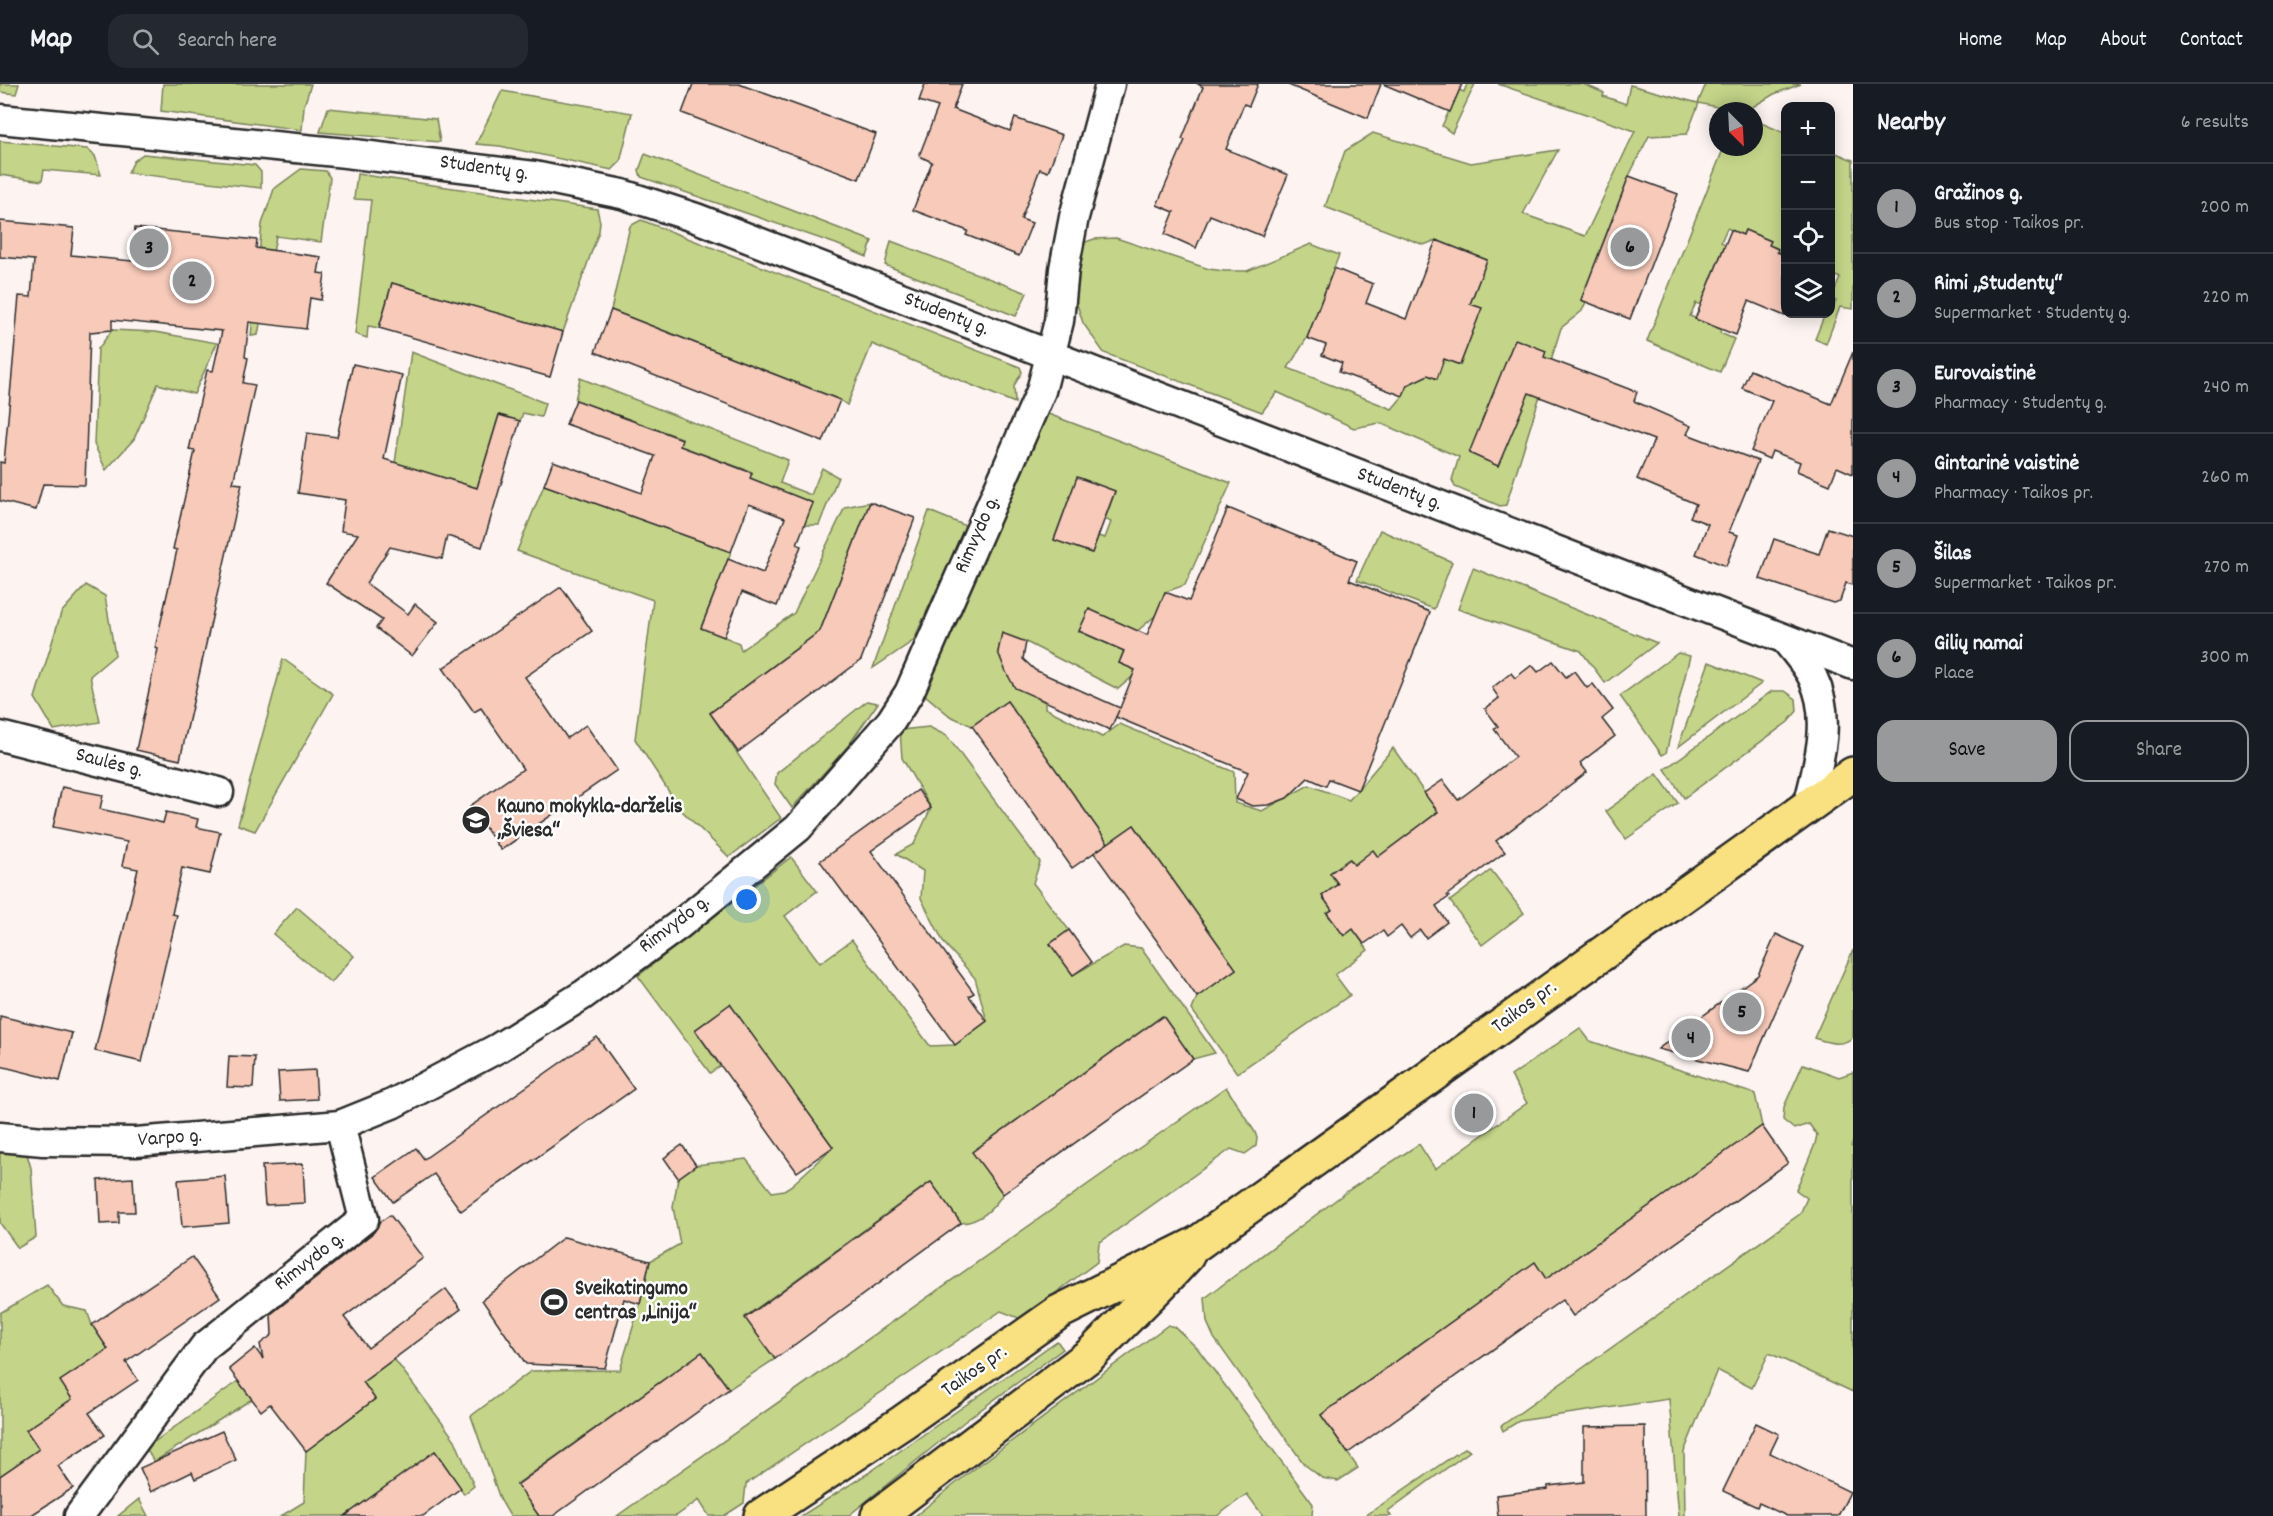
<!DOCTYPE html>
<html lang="en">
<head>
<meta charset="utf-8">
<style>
  :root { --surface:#171b24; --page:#242831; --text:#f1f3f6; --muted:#9ea1a6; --line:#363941; --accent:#98999b }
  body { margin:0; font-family:Dekko,sans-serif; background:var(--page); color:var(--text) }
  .controls { position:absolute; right:18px; top:18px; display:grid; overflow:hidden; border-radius:12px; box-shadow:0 3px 15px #0003 }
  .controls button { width:54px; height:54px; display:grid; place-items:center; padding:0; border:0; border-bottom:2px solid var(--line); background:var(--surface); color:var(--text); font:30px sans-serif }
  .compass { position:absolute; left:1709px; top:18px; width:54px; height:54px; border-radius:50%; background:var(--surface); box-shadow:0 3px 15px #0003; rotate:156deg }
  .you { position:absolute; left:747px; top:816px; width:21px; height:21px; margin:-15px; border:4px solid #fff; border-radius:50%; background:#1a73e8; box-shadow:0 0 0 9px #1a73e833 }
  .badge { display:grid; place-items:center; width:39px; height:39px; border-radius:50%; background:var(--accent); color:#111; font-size:20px; font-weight:700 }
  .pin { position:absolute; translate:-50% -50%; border:3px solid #fff; box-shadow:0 2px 6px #0006 }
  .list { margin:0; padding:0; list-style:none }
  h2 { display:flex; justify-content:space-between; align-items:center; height:78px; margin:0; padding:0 24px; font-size:26px }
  h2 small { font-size:20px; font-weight:400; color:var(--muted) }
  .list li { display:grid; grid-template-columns:39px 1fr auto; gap:18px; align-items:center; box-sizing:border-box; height:90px; padding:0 24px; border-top:2px solid var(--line) }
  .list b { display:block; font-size:22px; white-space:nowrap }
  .list p { margin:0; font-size:20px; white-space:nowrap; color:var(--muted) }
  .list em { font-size:20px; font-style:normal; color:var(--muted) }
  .actions { display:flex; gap:12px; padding:18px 24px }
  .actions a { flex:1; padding:14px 0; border:2px solid var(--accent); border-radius:18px; text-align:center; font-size:21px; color:var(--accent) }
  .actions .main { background:var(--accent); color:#111 }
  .icon { flex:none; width:33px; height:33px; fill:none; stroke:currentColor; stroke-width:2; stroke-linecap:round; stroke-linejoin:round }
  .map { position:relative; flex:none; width:1853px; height:1432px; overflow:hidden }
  header { display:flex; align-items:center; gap:36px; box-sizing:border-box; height:84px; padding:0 30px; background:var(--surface); border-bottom:2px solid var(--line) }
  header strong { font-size:28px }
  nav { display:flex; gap:33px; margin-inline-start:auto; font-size:21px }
  .search { width:420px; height:54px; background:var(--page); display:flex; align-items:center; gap:15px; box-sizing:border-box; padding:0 21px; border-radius:18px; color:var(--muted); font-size:22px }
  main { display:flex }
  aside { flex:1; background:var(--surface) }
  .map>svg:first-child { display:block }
</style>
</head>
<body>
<header>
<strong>Map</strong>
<div class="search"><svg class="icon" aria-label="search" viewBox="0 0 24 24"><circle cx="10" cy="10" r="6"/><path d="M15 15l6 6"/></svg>Search here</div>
<nav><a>Home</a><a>Map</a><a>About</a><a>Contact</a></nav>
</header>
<main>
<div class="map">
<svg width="1853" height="1432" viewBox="0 0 1853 1432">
  <rect width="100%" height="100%" fill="#fdf4f1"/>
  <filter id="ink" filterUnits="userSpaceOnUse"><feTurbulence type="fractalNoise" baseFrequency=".0167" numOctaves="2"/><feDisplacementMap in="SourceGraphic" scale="12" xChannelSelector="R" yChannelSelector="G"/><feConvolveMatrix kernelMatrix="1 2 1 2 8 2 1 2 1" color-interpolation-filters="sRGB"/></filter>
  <g filter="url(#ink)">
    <!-- green -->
    <g fill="#c4d589" stroke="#78805a" stroke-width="1.5" fill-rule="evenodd">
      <polygon points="0,0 19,0 16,10 0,8"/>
      <polygon points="163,0 311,0 304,22 302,46 161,27"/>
      <polygon points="1467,0 1475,0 1452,49 1442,42 1459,6 1464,8"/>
      <polygon points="1498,0 1583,0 1604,9 1603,12 1626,20 1630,1 1698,19 1706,0 1801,0 1774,10 1746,27 1735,27 1699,19 1687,50 1649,52 1629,92 1581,216 1586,218 1582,227 1561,244 1506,421 1500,422 1455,403 1452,396 1459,373 1380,339 1354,344 1277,308 1262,328 1104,269 1083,239 1075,214 1083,159 1094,155 1116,154 1209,185 1224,187 1247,187 1311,160 1339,171 1307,254 1288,284 1392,325 1403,312 1407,301 1428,291 1437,294 1444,275 1460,281 1481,224 1470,220 1487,176 1436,156 1424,161 1325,123 1345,67 1373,49 1471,79 1558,66 1523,130 1585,152 1635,47"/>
      <polygon points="502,7 632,29 620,78 612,86 500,62 476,60"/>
      <polygon points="328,24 436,35 440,58 320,48"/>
      <polygon points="1754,36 1785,49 1785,171 1777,168 1777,164 1769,161 1770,157 1745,146 1743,151 1727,144 1721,158 1725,160 1701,221 1696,219 1690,232 1721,245 1720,249 1734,255 1720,288 1647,257 1724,63 1754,63"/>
      <polygon points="0,57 87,65 95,72 101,91 44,86 42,97 0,91"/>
      <polygon points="1831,67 1853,76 1853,225 1840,223 1826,260 1815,255 1825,230 1830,230 1831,225 1833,225 1836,217 1831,215 1840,194 1831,190"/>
      <polygon points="143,70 255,81 261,88 261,104 128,89 134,77"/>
      <polygon points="645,70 872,157 867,173 836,160 641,93 639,86"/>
      <polygon points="301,85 326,87 330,94 321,158 276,152 258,251 251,252 262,140 274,105"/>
      <polygon points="357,90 597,125 600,138 599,147 563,248 392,199 379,244 368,242 367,254 355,250 371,116 354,115"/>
      <polygon points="641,136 1020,283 1022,288 1014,302 1015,319 872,260 847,321 840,316 611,226 630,142"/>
      <polygon points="891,157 1027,209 1016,232 885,181"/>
      <polygon points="112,246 155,248 217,259 194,310 158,300 134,355 106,386 94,360 98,265"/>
      <polygon points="411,268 545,319 541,333 523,329 520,337 499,331 477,404 395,379"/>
      <polygon points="580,294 788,376 780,399 811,411 822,384 838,393 819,441 804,441 812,419 759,398 744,410 752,388 680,362 682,354 575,316"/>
      <path d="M1043 328 1231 399 1185 501 1165 508 1156 531 1128 555 1119 579 1139 587 1118 605 1026 558 1002 550 998 568 1014 601 1045 618V624L1102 653 1120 640 1234 688 1235 719 1262 727 1309 701 1349 716 1393 664 1438 728 1378 773 1373 767 1354 781 1349 775 1330 789 1338 800 1322 812 1332 826 1327 830 1344 851 1353 845 1368 866 1335 891 1350 911 1237 989 1192 926 1197 913 1236 885 1134 741 1108 759 1007 617 972 642 950 632 918 605ZM1077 394 1115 408 1105 435 1111 438 1105 454 1098 452 1091 469 1054 455ZM1089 525 1124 541 1115 563 1079 547Z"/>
      <polygon points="544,401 731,468 701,543 739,559 741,566 794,529 845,423 870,418 820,547 710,629 781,734 729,773 680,725 635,655 653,516 517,467"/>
      <polygon points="929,427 966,442 913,557 873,584"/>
      <polygon points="1380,446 1452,478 1434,525 1357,496"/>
      <polygon points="1473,484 1657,559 1605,599 1581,567 1458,525"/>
      <polygon points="86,501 105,512 115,571 90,592 100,638 54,646 35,614 61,529"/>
      <polygon points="1678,569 1690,572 1666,669 1662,671 1620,612"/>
      <polygon points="283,575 333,610 255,747 238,741"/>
      <polygon points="1709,578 1762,599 1678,663"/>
      <polygon points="1772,607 1785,607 1796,615 1797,627 1788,638 1684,714 1665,685"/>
      <polygon points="867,617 878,619 848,662 792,724 775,700 777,689"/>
      <path d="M929 643 947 652 1040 778 1033 799 1069 846 1050 860 1073 891 1124 862 1141 864 1215 969 1193 975 1162 932 973 1068 1003 1110C992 1126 980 1138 961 1139L930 1098 745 1233 775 1275 729 1305 702 1268 517 1400 539 1432H510L500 1415 471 1332 531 1287 620 1286 640 1220 650 1177 680 1160 673 1123 678 1094 696 1081 746 1075 772 1108 784 1106 792 1101 833 1063 730 921 695 946 720 982 710 989 638 892 791 773 817 807 785 832 820 879 852 856 930 962 955 961 987 937 975 894 944 859 921 814 923 787 896 770 914 760 931 724 902 674 900 646Z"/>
      <polygon points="1657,690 1678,719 1626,755 1606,727"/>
      <polygon points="1491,786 1524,829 1482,861 1450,817"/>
      <polygon points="297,823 354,872 331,899 273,850"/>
      <path d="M1853 866V953C1842 964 1827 958 1814 954Z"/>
      <polygon points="1580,944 1590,957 1755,1010 1762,1042 1546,1195 1534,1179 1321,1331 1358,1384 1338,1397 1322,1394 1304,1380 1214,1254 1207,1238 1205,1214 1349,1106 1419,1060 1435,1085 1527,1019 1511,992"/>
      <polygon points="1803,980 1839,993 1853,988 1853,1057 1851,1062 1853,1064 1853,1308 1769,1269 1752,1304 1717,1286 1684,1368 1685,1432 1679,1432 1669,1315 1519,1337 1503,1347 1501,1342 1800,1130 1807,1114 1796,1106 1815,1060 1817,1051 1809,1040 1794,1045 1783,1036 1784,1023"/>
      <polygon points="1226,1003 1255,1048 1257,1054 1256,1062 1245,1070 1231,1065 1099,1159 1097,1178 1021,1235 1001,1227 746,1400 744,1419 724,1432 709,1432 699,1416 676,1432 617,1432"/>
      <polygon points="0,1064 26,1067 31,1084 36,1153 18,1164 0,1139"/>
      <polygon points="47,1201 63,1222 87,1227 92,1241 108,1265 61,1297 72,1315 26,1346 39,1365 0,1392 0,1229"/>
      <polygon points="1168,1241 1175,1243 1198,1265 1313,1420 1312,1432 1263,1432 1247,1410 1217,1432 915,1432 970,1388"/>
      <polygon points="1057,1257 1063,1265 964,1338 848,1432 801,1432 870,1388"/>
      <polygon points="395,1276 455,1356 474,1402 464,1410 435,1367 345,1432 281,1432 304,1418 306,1367 375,1315 363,1298 391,1277"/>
      <polygon points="238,1297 252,1315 154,1378 146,1364"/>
      <polygon points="1465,1364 1470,1367 1388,1427 1391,1432 1365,1432"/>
      <polygon points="139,1415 148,1432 118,1432"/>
    </g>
    <!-- building -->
    <g fill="#f7caba" stroke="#2b2b2b" stroke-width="1.5">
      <polygon points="693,0 739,0 876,50 859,95 682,29"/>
      <polygon points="925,0 962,0 953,25 1010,47 1015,34 1062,51 1048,88 1040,85 1021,135 1032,139 1019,172 966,151 968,147 913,126 932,78 919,72 938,23 919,17"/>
      <polygon points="1198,0 1258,0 1249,22 1244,20 1226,65 1288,91 1262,152 1210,131 1196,164 1165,150 1174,128 1157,121 1185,56 1182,55 1203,3"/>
      <polygon points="1286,0 1381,0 1368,34"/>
      <polygon points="1383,0 1462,0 1450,28"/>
      <polygon points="1629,92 1678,110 1630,235 1581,216"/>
      <polygon points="0,137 74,144 71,171 132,177 135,144 257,156 256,164 321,173 318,189 325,190 321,216 310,214 306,245 249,238 245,273 248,274 243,299 255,301 233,399 242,400 180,676 136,666 158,565 155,564 177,466 173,465 195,367 189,366 207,286 213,287 222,247 112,236 112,246 90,248 85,401 43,400 36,426 0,417 0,378 4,379 19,212 31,213 34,176 0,173"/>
      <polygon points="1731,146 1743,151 1745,146 1771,157 1769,161 1778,165 1777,168 1785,171 1785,232 1749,217 1736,251 1695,235"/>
      <polygon points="1436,156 1487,176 1470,220 1482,224 1460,281 1444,275 1437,295 1428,291 1407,301 1403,312 1339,288 1342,279 1322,271 1326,261 1307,254 1334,184 1373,200 1366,219 1406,235"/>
      <polygon points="392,199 563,248 550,293 379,244"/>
      <polygon points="611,226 840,316 823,358 595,268"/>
      <polygon points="1515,255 1546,267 1544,273 1637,308 1634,317 1691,342 1687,350 1758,377 1729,448 1738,451 1726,482 1696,470 1708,440 1690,433 1696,420 1637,395 1654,356 1529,309 1498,382 1469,369"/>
      <polygon points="1853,268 1853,390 1837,383 1830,401 1797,387 1800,378 1772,367 1769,375 1751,367 1772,317 1742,304 1750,286 1831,320"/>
      <polygon points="353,280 402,291 384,375 477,404 499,331 520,337 482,463 447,452 442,475 390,463 366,499 408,530 415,520 438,538 412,572 376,544 382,536 326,499 358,450 341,447 345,416 298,409 307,349 337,353"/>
      <polygon points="576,316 682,355 680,362 752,389 750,394 813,419 797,460 801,462 777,522 742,508 724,553 701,544 728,475 763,489 785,434 749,420 731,468 544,401 553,377 642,409 655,372 566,340"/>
      <polygon points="1077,393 1115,407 1092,469 1054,456"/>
      <polygon points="870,418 915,434 861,576 738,668 710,629 820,547"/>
      <polygon points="1228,424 1357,477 1349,496 1430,528 1358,706 1329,695 1326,702 1308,694 1287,714 1269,721 1252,722 1236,715 1248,688 1116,633 1119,626 1110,646 1015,604 1006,588 998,568 1002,549 1026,558 1023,575 1035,586 1120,624 1135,586 1119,579 1124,567 1079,547 1089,525 1147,551 1165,508 1189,517"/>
      <polygon points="1828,444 1853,452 1853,501 1846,499 1840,517 1833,519 1760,495 1774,455 1819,470"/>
      <polygon points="561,503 592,547 525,593 567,654 586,641 617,686 501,766 470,722 523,685 481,624 474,628 443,584"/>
      <polygon points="1553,577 1566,593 1574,587 1587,604 1593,600 1613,626 1602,635 1615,652 1580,679 1587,688 1496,757 1505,768 1447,811 1449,813 1436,822 1447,838 1426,854 1420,846 1410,854 1401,842 1387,853 1383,847 1364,860 1353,845 1344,852 1327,829 1332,826 1322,812 1338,800 1330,789 1350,775 1354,781 1373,766 1378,773 1438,728 1424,709 1443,696 1458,716 1515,673 1494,645 1498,642 1485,625 1499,614 1492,604 1511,589 1515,594 1532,581 1538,588"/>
      <polygon points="1007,617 1108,759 1072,784 972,642"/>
      <polygon points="62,703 103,711 100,725 163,739 166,728 198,735 196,743 220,748 210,790 182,784 172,830 177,831 142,978 95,967 138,785 122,782 127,758 53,743"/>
      <polygon points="918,706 931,724 871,767 974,909 969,912 987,937 955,961 820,777"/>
      <polygon points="1134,741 1236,885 1197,913 1094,769"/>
      <polygon points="1069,846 1092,878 1073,891 1050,860"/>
      <polygon points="1776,850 1804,863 1749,988 1658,965 1758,891"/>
      <polygon points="730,920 833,1063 797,1088 695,946"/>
      <polygon points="0,932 72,949 60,997 0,982"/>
      <polygon points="1163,932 1193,975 1003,1110 972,1068"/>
      <polygon points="597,953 634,1005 461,1127 434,1090 393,1118 375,1093 416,1064 424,1075"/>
      <polygon points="229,972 255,973 253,1004 227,1003"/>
      <polygon points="315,986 317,1015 280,1017 278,988"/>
      <polygon points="1762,1042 1788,1079 1573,1232 1562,1216 1348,1369 1321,1331 1535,1178 1546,1195"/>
      <polygon points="682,1061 696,1081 678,1094 664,1074"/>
      <polygon points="303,1080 305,1119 265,1121 262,1082"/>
      <polygon points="225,1092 229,1139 182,1143 178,1096"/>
      <polygon points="133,1094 135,1128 119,1128 119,1139 100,1140 98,1096"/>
      <polygon points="931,1098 961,1139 775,1275 745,1234"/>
      <polygon points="390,1131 423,1174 344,1233 368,1264 446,1205 461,1225 363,1298 375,1315 306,1367 270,1320 261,1327 229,1285 255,1264 263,1275 260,1260 272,1251 271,1230 374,1148 380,1138"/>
      <polygon points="564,1153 650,1177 640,1220 624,1215 605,1284 526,1280 482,1216"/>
      <polygon points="192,1173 220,1213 126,1278 138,1296 89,1329 105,1351 58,1382 73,1404 30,1432 0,1432 0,1392 39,1365 26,1346 72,1315 60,1297 108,1265 92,1241"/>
      <polygon points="702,1268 729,1305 553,1432 539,1432 517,1401"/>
      <polygon points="1756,1339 1779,1350 1770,1369 1850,1408 1838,1432 1787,1432 1759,1419 1757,1423 1723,1407"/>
      <polygon points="1645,1342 1646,1432 1498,1432 1496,1411 1548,1405 1548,1402 1584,1398 1584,1343"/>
      <polygon points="222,1347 236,1376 195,1395 192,1388 151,1408 140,1384"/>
      <polygon points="435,1367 461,1404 438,1421 423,1432 345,1432"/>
    </g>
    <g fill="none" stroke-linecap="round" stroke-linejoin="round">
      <!-- minor casing -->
      <g stroke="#2b2b2b" stroke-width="33">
        <g id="minor">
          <polyline points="0,35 346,69 534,92 622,110 696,134 1853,581"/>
          <path d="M1786 556C1795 568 1807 581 1813 594 1833 635 1818 681 1808 722"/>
          <polyline points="0,652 219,708"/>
          <polyline points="0,1053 43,1057 136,1058 340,1041 392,1020 498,964 583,911 679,841 798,744 891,637 909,609 1041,307 1059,237 1064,185 1074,133 1110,0"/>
          <polyline points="79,1432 204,1263 364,1135 340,1041"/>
        </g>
      </g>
      <!-- major casing -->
      <g stroke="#2b2b2b" stroke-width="38">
        <g id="major">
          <polyline points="761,1432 903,1338 1059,1228 1198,1159 1853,690"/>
          <polyline points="878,1432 1090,1271 1161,1200 1187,1172"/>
        </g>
      </g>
      <!-- minor -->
      <use href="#minor" stroke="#fff" stroke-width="28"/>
      <!-- major -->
      <use href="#major" stroke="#f9e181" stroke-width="33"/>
    </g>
  </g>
  <!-- icons -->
  <defs>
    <g id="school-disc" transform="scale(1.5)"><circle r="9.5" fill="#2b2b2b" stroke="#fff"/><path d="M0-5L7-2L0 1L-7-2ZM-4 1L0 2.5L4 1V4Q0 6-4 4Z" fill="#fff"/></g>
    <g id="stadium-disc" transform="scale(1.5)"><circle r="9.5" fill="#2b2b2b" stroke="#fff"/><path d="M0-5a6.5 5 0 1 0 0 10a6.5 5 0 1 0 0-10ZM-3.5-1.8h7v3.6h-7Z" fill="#fff"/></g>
  </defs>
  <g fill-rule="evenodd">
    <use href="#school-disc" x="476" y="736"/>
    <use href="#stadium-disc" x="554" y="1218"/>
  </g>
  <g text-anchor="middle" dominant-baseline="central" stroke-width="5" stroke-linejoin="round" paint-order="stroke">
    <!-- street labels -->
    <g font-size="21" fill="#2b2b2b" stroke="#fff">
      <text transform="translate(484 85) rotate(8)">Studentų g.</text>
      <text transform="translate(946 231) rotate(21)">Studentų g.</text>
      <text transform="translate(1399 406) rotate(21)">Studentų g.</text>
      <text transform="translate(978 451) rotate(-66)">Rimvydo g.</text>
      <text transform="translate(109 680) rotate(15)">Saulės g.</text>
      <text transform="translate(675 841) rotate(-37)">Rimvydo g.</text>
      <text transform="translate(1525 924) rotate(-36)">Taikos pr.</text>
      <text transform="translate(170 1055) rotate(-4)">Varpo g.</text>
      <text transform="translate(310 1178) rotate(-38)">Rimvydo g.</text>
      <text transform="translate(975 1288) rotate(-35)">Taikos pr.</text>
    </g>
    <!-- poi labels -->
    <g font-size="21" font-weight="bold" fill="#2b2b2b" stroke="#fff" text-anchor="start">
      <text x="497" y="724">Kauno mokykla-darželis<tspan x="497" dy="24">„Šviesa“</tspan></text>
      <text x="575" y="1206">Sveikatingumo<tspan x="575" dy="24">centras „Linija“</tspan></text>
    </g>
  </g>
</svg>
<div class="controls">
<button>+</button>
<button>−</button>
<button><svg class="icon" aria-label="locate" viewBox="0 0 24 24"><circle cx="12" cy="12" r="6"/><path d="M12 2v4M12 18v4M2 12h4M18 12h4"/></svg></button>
<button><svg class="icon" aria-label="layers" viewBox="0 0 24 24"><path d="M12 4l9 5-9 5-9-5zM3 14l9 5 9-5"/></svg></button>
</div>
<svg class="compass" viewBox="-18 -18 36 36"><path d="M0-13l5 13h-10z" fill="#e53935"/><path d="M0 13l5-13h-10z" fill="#9ea1a6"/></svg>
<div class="you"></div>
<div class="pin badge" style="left:1474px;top:1029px">1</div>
<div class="pin badge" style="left:192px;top:197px">2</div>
<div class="pin badge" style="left:149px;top:164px">3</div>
<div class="pin badge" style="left:1691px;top:954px">4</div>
<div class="pin badge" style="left:1742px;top:928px">5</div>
<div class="pin badge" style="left:1630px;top:163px">6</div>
</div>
<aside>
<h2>Nearby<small>6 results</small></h2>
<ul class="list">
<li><span class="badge">1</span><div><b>Gražinos g.</b><p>Bus stop · Taikos pr.</p></div><em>200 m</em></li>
<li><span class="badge">2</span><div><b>Rimi „Studentų“</b><p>Supermarket · Studentų g.</p></div><em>220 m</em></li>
<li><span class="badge">3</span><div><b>Eurovaistinė</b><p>Pharmacy · Studentų g.</p></div><em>240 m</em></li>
<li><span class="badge">4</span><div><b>Gintarinė vaistinė</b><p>Pharmacy · Taikos pr.</p></div><em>260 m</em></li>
<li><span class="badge">5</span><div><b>Šilas</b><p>Supermarket · Taikos pr.</p></div><em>270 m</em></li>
<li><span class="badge">6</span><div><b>Gilių namai</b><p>Place</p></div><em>300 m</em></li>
</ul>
<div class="actions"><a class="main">Save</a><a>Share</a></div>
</aside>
</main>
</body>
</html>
